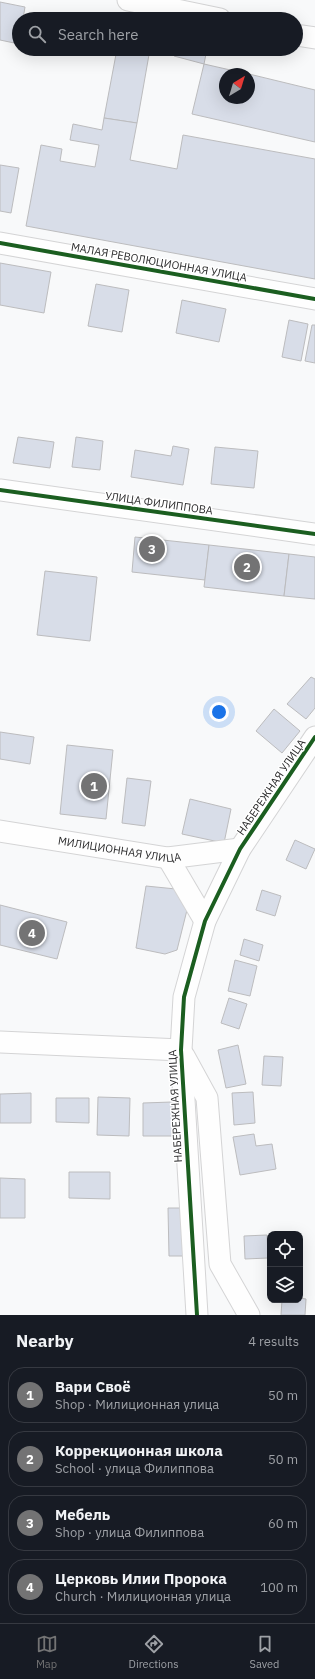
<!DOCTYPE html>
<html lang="en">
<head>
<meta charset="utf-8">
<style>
  :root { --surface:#171b24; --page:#242831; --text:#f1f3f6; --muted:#9ea1a6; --line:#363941; --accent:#737374 }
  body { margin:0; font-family:"IBM Plex Sans",sans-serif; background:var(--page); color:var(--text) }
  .controls { position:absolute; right:12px; bottom:12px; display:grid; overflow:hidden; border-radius:8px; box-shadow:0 4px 16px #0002 }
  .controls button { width:36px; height:36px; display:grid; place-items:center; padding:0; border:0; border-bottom:1px solid var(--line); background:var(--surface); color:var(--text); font:20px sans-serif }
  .compass { position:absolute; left:219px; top:68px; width:36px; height:36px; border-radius:50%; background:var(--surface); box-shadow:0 4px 16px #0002; rotate:38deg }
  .you { position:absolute; left:219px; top:712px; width:14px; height:14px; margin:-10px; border:3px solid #fff; border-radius:50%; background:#1a73e8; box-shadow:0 0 0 6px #1a73e833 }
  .badge { display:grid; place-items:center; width:26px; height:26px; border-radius:50%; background:var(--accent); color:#fff; font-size:13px; font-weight:700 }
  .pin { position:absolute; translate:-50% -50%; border:2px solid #fff; box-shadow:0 1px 4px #0006 }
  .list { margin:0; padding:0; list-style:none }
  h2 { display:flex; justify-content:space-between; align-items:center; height:52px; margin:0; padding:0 16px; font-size:17px }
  h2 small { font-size:13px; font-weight:400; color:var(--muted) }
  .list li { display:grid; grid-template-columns:26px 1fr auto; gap:12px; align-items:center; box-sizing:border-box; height:56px; margin:0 8px 8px; padding:0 8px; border:1px solid var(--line); border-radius:16px }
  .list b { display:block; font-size:15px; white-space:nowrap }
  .list p { margin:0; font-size:13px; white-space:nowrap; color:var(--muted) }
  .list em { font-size:13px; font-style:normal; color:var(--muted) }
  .icon { flex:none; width:22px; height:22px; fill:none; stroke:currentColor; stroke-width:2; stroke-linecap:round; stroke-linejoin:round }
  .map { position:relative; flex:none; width:315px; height:1315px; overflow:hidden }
  .search { position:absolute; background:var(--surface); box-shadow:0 4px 16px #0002; left:12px; right:12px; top:12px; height:44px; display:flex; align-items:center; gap:10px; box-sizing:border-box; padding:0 14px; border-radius:22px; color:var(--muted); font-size:15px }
  .sheet { height:308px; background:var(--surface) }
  nav { display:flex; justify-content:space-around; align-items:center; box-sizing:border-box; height:56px; border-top:1px solid var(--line); background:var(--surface); font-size:11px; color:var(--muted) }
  nav a { display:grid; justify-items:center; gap:2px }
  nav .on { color:var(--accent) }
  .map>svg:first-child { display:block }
</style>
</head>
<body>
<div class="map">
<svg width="315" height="1315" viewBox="0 0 315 1315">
  <rect width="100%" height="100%" fill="#f8f9fa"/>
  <!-- building -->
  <g fill="#d8dde8" stroke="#bcbcbe">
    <polygon points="0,2 25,7 23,19 19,19 19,44 0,40"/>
    <polygon points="117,49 150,49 137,123 104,118"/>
    <polygon points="175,49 207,49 204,64 174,56"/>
    <polygon points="204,64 248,74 225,74 225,98 249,98 249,74 315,90 315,142 192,114"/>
    <polygon points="104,118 137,123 130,160 177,169 183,135 315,159 315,279 26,226 41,145 62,149 60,161 95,167 99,145 70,140 73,124 102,130"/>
    <polygon points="0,165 19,168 11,213 0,211"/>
    <polygon points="0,263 51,272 44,313 0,305"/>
    <polygon points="96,284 129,290 122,332 88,326"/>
    <polygon points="182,300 226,309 219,342 176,333"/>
    <polygon points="289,320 308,324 301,361 282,357"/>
    <polygon points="312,325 315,325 315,363 305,361"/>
    <polygon points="18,437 54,442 50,468 13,463"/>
    <polygon points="76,437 103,441 100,470 72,467"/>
    <polygon points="173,446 189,449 183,485 131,477 135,450 171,456"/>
    <polygon points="215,447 258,451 254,488 211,484"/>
    <polygon points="135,537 209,545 205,580 132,572"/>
    <polygon points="209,545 289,554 284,596 204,587"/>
    <polygon points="289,554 315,557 315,599 284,596"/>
    <polygon points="45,571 97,577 90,641 37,635"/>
    <polygon points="311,677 315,679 315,708 306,719 287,704"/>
    <polygon points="274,709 300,731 282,753 256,731"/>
    <polygon points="0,732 34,737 30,764 0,759"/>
    <polygon points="67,745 113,750 106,819 60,814"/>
    <polygon points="127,778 151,781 145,826 122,823"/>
    <polygon points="190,799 231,809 224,843 182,834"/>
    <polygon points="295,840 315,849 306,869 286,860"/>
    <polygon points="146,886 176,889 190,898 177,950 165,954 136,948"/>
    <polygon points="262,890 281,896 275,916 256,910"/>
    <polygon points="0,905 67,922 57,959 0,945"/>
    <polygon points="244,939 263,945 259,961 240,955"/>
    <polygon points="235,960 257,966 250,996 228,991"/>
    <polygon points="229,998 247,1004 239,1029 221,1023"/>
    <polygon points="238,1045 246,1084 226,1088 218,1050"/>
    <polygon points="264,1056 283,1057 281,1086 262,1085"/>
    <polygon points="253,1092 255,1123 234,1125 232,1093"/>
    <polygon points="31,1093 31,1123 0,1123 0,1094"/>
    <polygon points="98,1097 130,1098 129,1136 97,1135"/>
    <polygon points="56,1098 89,1098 89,1123 56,1122"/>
    <polygon points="172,1102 172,1136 143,1136 143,1103"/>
    <polygon points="254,1134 256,1146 272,1144 276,1169 240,1175 233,1137"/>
    <polygon points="69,1172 110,1172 110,1199 69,1198"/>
    <polygon points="0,1178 25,1179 25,1218 0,1218"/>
    <polygon points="168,1208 190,1208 190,1256 169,1256"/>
    <polygon points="267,1235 268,1258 245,1259 244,1236"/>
    <polygon points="300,1298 306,1299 305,1315 281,1315 282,1300 300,1300"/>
  </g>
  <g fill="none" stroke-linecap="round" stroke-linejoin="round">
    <!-- street casing -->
    <g stroke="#d4d4d5" stroke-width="23">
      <g id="street">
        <polyline points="128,0 220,19"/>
        <polyline points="296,35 315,38"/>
        <polyline points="0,243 315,299"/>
        <polyline points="0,490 315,534"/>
        <path id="s1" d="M0 831 168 858 240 849"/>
        <polyline points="168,858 205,921"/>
        <polyline points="0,1042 181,1050"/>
        <polyline points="184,1056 207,1098 220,1264 249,1315"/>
        <polyline points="197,1315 181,1050 184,997 205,921 240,849 315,737"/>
      </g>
    </g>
    <!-- street -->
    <use href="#street" stroke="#fefefe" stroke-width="21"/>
    <!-- cycleway casing -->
    <g stroke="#fff" stroke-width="6">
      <g id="cycleway">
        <polyline points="0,243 315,299"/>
        <polyline points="0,490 315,534"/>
        <polyline points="197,1315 181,1050 184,997 205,921 240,849 315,737"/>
      </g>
    </g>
    <!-- cycleway -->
    <use href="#cycleway" stroke="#1b5e20" stroke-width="4"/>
  </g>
  <g text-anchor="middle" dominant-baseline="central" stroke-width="3" stroke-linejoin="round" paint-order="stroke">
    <!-- street labels -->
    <g font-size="11" fill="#2b2b2c" stroke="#fff">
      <text transform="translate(159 262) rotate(10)">МАЛАЯ РЕВОЛЮЦИОННАЯ УЛИЦА</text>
      <text transform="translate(159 503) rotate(8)">УЛИЦА ФИЛИППОВА</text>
      <text transform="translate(271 787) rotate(-56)">НАБЕРЕЖНАЯ УЛИЦА</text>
      <text stroke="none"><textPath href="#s1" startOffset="121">МИЛИЦИОННАЯ УЛИЦА</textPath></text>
      <text transform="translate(175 1106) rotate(-93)">НАБЕРЕЖНАЯ УЛИЦА</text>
    </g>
  </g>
</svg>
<div class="controls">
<button><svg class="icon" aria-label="locate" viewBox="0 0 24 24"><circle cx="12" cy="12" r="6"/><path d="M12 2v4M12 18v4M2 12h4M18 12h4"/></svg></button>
<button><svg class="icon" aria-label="layers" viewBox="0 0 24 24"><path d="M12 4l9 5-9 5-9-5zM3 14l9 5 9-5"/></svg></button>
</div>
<svg class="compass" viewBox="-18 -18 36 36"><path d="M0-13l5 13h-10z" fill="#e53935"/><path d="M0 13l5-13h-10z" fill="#9ea1a6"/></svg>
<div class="you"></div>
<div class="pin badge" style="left:94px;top:786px">1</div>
<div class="pin badge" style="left:247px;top:567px">2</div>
<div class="pin badge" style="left:152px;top:549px">3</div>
<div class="pin badge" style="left:32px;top:933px">4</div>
<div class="search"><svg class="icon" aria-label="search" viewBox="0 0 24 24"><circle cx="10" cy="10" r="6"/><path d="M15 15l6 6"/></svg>Search here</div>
</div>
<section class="sheet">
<h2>Nearby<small>4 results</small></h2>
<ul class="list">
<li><span class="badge">1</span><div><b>Вари Своё</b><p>Shop · Милиционная улица</p></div><em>50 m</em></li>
<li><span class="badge">2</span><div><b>Коррекционная школа</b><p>School · улица Филиппова</p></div><em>50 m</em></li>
<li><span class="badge">3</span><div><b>Мебель</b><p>Shop · улица Филиппова</p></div><em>60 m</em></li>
<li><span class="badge">4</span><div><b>Церковь Илии Пророка</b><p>Church · Милиционная улица</p></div><em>100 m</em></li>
</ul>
</section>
<nav>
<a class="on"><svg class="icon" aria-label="map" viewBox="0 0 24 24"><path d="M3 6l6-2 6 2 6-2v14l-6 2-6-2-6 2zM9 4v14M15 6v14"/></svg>Map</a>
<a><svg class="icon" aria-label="directions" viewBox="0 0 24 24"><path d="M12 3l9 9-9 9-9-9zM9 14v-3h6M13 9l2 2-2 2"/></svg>Directions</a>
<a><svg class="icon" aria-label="saved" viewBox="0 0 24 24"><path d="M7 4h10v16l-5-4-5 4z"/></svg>Saved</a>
</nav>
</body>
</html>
